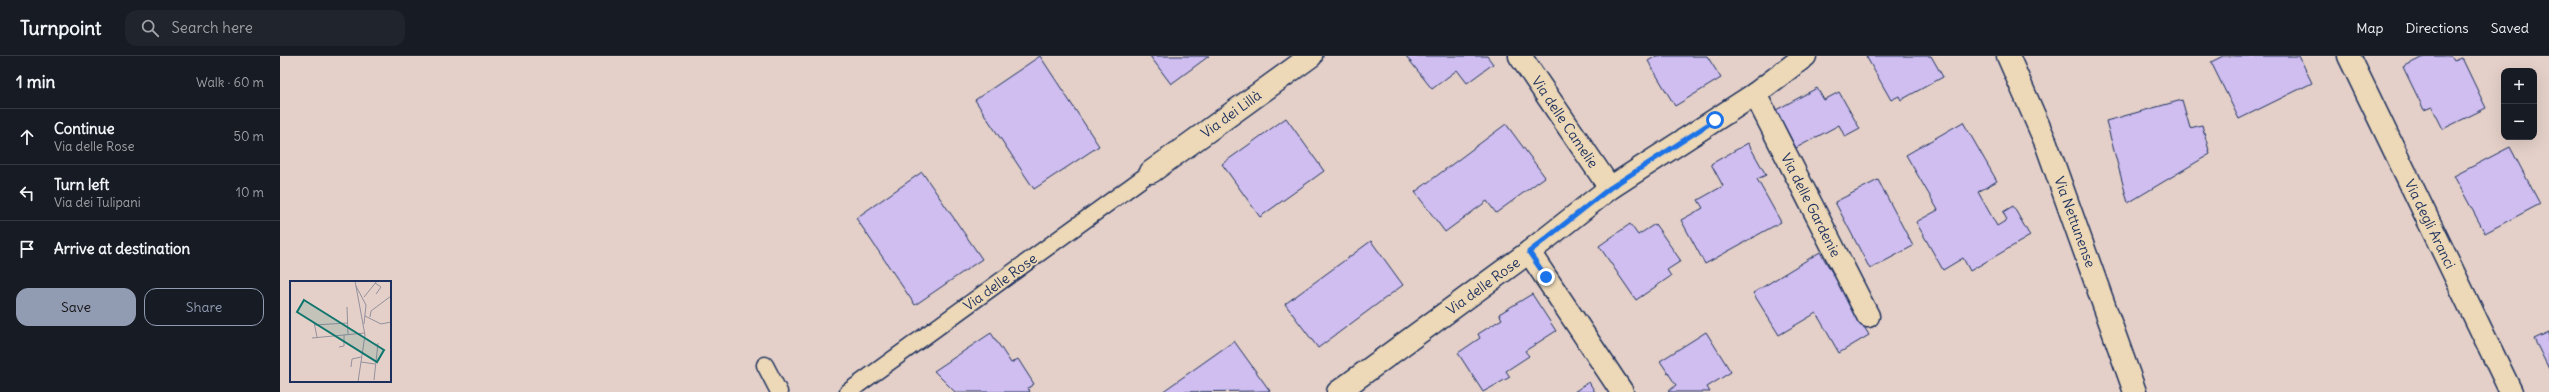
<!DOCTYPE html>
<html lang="en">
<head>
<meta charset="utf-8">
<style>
  :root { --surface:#171b24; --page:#20242c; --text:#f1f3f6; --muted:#9ea1a6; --line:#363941; --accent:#919bb2 }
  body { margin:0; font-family:Delius,sans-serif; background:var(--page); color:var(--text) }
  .controls { position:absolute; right:12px; top:12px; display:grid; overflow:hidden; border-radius:8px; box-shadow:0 4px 16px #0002 }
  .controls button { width:36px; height:36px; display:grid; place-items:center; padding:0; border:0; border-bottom:1px solid var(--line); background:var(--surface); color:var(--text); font:20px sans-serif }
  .stop { position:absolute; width:12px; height:12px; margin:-9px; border:3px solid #1a73e8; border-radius:50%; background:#fff }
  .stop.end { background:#1a73e8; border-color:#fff; box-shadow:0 1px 4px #0008 }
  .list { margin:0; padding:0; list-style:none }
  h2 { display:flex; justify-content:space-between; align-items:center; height:52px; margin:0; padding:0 16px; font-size:17px }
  h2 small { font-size:13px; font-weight:400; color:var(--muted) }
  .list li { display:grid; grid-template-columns:26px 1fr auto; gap:12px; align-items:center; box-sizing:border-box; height:56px; padding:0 16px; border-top:1px solid var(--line) }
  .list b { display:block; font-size:15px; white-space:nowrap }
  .list p { margin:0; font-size:13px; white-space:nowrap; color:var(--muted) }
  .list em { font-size:13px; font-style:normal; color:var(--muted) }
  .actions { display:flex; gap:8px; padding:12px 16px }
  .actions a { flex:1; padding:9px 0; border:1px solid var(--accent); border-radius:12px; text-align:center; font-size:14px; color:var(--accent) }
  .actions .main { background:var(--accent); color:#111 }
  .icon { flex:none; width:22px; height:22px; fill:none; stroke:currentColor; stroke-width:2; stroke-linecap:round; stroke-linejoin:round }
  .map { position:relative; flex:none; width:2269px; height:336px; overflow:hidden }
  header { display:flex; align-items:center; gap:24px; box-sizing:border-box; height:56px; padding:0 20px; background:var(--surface); border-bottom:1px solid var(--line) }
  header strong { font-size:19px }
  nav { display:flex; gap:22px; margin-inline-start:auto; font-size:14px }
  .search { width:280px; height:36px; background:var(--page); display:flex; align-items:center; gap:10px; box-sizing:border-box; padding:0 14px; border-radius:12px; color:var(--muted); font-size:15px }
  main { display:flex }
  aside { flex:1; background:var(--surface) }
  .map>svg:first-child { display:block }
</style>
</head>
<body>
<header>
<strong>Turnpoint</strong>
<div class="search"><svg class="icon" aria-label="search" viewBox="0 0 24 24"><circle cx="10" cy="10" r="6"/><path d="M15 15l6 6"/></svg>Search here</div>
<nav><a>Map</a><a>Directions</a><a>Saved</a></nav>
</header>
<main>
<aside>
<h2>1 min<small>Walk · 60 m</small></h2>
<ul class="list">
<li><svg class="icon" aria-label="ahead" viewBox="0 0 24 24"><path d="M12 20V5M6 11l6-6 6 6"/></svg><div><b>Continue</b><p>Via delle Rose</p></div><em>50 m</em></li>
<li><svg class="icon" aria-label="left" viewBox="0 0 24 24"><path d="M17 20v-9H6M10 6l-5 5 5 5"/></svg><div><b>Turn left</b><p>Via dei Tulipani</p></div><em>10 m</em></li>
<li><svg class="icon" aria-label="arrive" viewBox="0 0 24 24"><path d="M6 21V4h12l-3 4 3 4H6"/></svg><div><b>Arrive at destination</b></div></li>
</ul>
<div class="actions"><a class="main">Save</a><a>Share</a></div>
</aside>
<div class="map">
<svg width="2269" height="336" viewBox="0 0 2269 336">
  <rect width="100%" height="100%" fill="#e4d0c8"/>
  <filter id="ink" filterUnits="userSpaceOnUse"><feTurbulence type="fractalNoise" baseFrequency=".025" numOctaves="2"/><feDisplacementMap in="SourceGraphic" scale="8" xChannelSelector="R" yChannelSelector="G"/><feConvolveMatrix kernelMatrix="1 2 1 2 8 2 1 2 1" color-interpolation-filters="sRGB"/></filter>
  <g filter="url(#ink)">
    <!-- building -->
    <g fill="#cfbeef" stroke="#1b2f5e">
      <polygon points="760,0 819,90 754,133 695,44"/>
      <polygon points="870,0 929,0 891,28"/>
      <polygon points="1126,0 1207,0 1213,8 1187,27 1177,14 1152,33"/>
      <polygon points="1376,0 1427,0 1441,22 1395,50 1368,5"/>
      <polygon points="1586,0 1651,0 1663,21 1621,44 1619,40 1611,44"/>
      <polygon points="1943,0 2019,0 2032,27 1959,63 1931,6"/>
      <polygon points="2145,0 2171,0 2174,5 2182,2 2206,52 2163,73 2152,51 2144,54 2123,11"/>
      <polygon points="1537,32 1544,44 1559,36 1580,73 1565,81 1559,69 1516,92 1496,54"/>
      <polygon points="1902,44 1910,72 1922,69 1930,98 1848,147 1826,65"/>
      <polygon points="1006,62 1044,115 980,161 942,108"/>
      <polygon points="1683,66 1717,125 1698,136 1717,170 1727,164 1723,156 1733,150 1750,180 1690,215 1683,202 1663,214 1636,166 1658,154 1626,99"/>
      <polygon points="1226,68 1265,121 1216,157 1207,145 1165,176 1135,136"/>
      <polygon points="1468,87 1486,119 1477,123 1501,166 1425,208 1401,164 1423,152 1418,144 1443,130 1431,108"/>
      <polygon points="2230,91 2260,148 2205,177 2174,120"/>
      <polygon points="642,116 702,203 635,249 576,162"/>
      <polygon points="1598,124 1633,190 1590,213 1555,146"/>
      <polygon points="1350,168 1358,179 1375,168 1401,205 1387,214 1391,220 1356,244 1319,190"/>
      <polygon points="1091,185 1123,229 1038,292 1005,248"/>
      <polygon points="1540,196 1589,279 1559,297 1536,257 1499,279 1473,237"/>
      <polygon points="1252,238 1276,275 1245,295 1249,300 1226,315 1230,321 1203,336 1178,297 1200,282 1198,278 1222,263 1219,258"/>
      <polygon points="1426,276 1451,316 1427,331 1430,336 1388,336 1396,329 1380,305"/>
      <polygon points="2269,276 2269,313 2254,283"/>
      <polygon points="711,277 731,307 738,303 754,328 748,332 750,336 675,336 654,315"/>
      <polygon points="954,285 990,335 882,336"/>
      <polygon points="1309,326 1315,336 1294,336"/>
    </g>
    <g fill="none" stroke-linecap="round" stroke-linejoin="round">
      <!-- service casing -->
      <g stroke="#1b2f5e" stroke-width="19">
        <g id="service">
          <polyline points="485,309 499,336"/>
          <polyline points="568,336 871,116"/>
        </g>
      </g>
      <!-- minor casing -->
      <g stroke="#1b2f5e" stroke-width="25">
        <g id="minor">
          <polyline points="1240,0 1330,132"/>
          <polyline points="2069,0 2231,336"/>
          <polyline points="1475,38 1588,260"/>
          <polyline points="871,116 1031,0"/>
          <polyline points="1249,196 1342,336"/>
          <polyline points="1058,336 1249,196 1330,132 1475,38 1525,0"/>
        </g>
      </g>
      <!-- primary casing -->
      <g stroke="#1b2f5e" stroke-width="25">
        <polyline id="primary" points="1728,0 1766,87 1855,336"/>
      </g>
      <!-- service -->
      <use href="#service" stroke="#edd8b7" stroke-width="16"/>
      <!-- minor -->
      <use href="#minor" stroke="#edd8b7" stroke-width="22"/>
      <!-- primary -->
      <use href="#primary" stroke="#edd8b7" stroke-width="22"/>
    </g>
  </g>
  <g fill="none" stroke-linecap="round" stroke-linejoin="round" filter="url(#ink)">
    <!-- route -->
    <polyline stroke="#1a73e8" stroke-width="5" points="1266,221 1249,196 1330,132 1435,64"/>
  </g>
  <g text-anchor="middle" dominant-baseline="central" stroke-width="4" stroke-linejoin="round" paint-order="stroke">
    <!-- street labels -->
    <g font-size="14" fill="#1b2f5e" stroke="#edd8b7">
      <text transform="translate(951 58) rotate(-36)">Via dei Lillà</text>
      <text transform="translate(1285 66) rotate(56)">Via delle Camelie</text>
      <text transform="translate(1531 149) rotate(63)">Via delle Gardenie</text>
      <text transform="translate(1795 166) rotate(70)">Via Nettunense</text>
      <text transform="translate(2150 168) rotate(64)">Via degli Aranci</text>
      <text transform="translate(720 226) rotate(-36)">Via delle Rose</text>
      <text transform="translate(1203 230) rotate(-36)">Via delle Rose</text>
    </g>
  </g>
  <!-- overview -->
  <g transform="translate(10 225)">
    <rect width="101" height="101" fill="#e4d0c8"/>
    <path fill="none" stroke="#94909e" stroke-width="1" d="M65 0 75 54 68 101M85 2 91 6 86 13M66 5 76 24 74 43M74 16 87 0M57 26 58 53M75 35 91 43 101 41M80 36 81 30 101 15M24 41 27 56M24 44 58 42M22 57 75 52M49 66 54 65V54M71 81 85 83M61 86 62 78 71 76M84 99 88 62"/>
    <path fill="#0f766e" fill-opacity="0.15" stroke="#0f766e" stroke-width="2" d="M14 19 94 69 87 81 7 31Z"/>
    <rect width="101" height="101" fill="none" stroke="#1b2f5e" stroke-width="2"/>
  </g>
</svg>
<div class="controls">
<button>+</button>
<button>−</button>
</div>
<div class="stop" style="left:1435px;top:64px"></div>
<div class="stop end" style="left:1266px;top:221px"></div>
</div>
</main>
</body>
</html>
